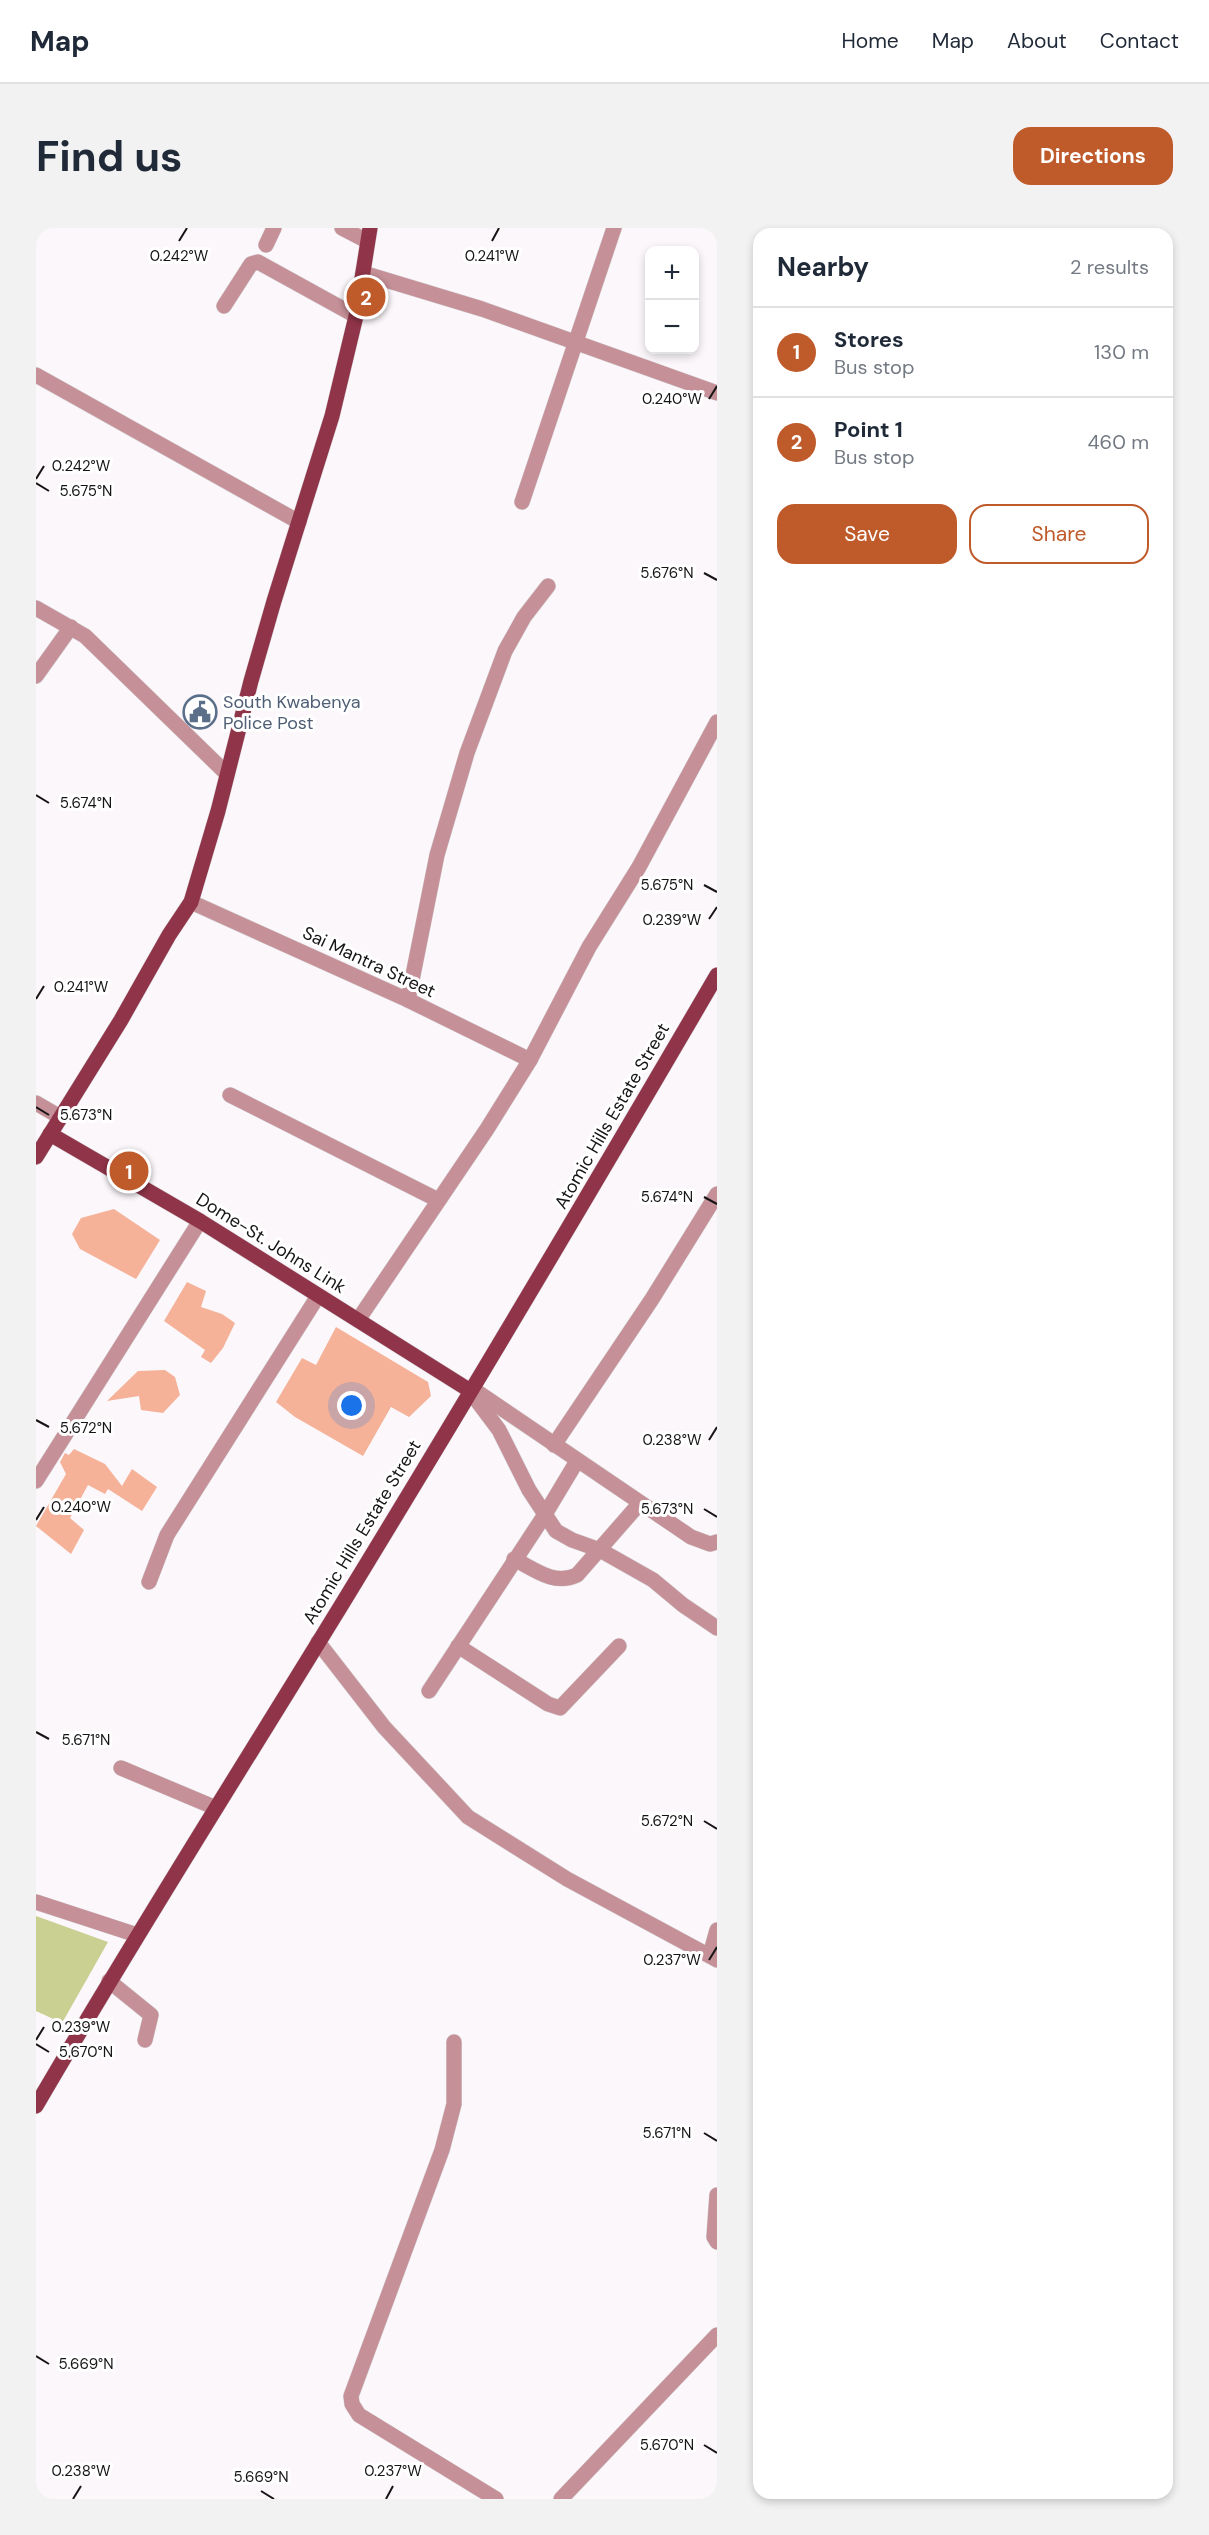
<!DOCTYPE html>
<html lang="en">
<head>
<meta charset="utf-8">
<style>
  :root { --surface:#fff; --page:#f2f2f3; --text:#1f2937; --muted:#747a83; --line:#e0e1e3; --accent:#bf5a2a }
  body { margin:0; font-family:"DM Sans",sans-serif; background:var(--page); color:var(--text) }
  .controls { position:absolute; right:18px; top:18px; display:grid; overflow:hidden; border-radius:12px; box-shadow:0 3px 9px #0003 }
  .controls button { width:54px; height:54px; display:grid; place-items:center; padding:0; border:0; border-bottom:2px solid var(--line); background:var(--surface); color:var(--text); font:30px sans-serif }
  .you { position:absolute; left:316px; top:1178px; width:21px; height:21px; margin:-15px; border:4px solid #fff; border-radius:50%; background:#1a73e8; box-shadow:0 0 0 9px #1a73e833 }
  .badge { display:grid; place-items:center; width:39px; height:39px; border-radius:50%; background:var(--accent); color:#fff; font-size:20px; font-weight:700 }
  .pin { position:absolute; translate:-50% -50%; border:3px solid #fff; box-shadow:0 2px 6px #0006 }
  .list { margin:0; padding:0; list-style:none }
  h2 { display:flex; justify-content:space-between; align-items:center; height:78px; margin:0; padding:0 24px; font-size:26px }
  h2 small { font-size:20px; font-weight:400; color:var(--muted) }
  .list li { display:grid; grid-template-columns:39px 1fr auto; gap:18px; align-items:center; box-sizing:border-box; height:90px; padding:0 24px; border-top:2px solid var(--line) }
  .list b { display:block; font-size:22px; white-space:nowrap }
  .list p { margin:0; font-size:20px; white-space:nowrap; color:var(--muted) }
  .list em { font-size:20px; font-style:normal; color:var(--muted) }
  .actions { display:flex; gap:12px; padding:18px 24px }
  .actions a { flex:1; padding:14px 0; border:2px solid var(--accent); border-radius:18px; text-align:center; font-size:21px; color:var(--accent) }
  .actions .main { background:var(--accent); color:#fff }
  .map { position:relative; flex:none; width:681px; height:2271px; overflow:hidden; border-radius:18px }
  header { display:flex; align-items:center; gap:36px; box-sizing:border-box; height:84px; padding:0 30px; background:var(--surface); border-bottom:2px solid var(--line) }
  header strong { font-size:28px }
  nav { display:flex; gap:33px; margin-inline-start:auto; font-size:21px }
  .intro { display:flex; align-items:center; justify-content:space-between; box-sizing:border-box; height:144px; padding:0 36px }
  h1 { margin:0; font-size:42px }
  .button { padding:15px 27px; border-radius:18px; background:var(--accent); color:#fff; font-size:21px; font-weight:700 }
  main { display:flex; gap:36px; padding:0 36px }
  aside { flex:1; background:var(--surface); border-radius:18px; box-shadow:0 3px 9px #0003 }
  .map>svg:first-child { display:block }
</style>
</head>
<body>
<header>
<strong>Map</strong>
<nav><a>Home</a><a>Map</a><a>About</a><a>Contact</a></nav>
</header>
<div class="intro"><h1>Find us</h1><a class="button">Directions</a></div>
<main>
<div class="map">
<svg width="681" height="2271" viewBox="0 0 681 2271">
  <rect width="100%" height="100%" fill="#fbf7fb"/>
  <!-- green -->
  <polygon fill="#c9d092" points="0,1688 72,1714 26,1795 0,1783"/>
  <!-- building -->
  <g fill="#f5b298">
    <polygon points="78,981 124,1012 100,1051 44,1021 36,1006 45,990"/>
    <polygon points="151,1054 170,1063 165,1079 186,1086 199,1095 187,1120 175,1135 165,1129 169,1122 128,1093"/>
    <polygon points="300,1099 392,1154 395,1168 373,1189 355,1179 327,1228 259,1189 240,1174 266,1130 280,1137"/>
    <polygon points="129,1142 139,1149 144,1167 127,1185 105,1182 103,1168 71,1173 102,1143"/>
    <polygon points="38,1221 69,1236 86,1258 96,1241 121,1259 106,1283 72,1261 69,1266 52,1257 34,1290 48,1302 35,1326 0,1298 30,1246 24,1234 29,1225 33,1227"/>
  </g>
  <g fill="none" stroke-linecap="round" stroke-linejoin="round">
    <!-- minor casing -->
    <g stroke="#d6d3d6" stroke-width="16">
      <g id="minor">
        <polyline points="306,0 331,13"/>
        <polyline points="230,17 238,0"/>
        <polyline points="327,45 446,81 681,165"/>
        <polyline points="188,78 215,36 222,34 320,88"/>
        <polyline points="0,147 263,294"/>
        <polyline points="486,274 578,0"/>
        <polyline points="0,380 49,408 191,546"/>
        <polyline points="0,448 35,399"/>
        <polyline points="155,674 372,772 494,832"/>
        <polyline points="372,772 401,627 431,525 469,423 488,389 512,358"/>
        <polyline points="194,867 402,972"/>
        <polyline points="0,875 24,889"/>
        <polyline points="322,1092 451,901 494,832 553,719 603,639 681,494"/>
        <polyline points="433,1162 463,1202 493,1262 520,1303 536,1312 564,1322 617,1352 647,1377 681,1400"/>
        <polyline points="440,1163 655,1309 674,1316 681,1314"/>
        <polyline points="518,1217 616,1071 681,966"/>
        <polyline points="0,1253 164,993"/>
        <path d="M478 1331C498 1341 518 1358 541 1347L604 1275"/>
        <polyline points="113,1354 131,1307 282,1068"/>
        <polyline points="282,1414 348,1499 432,1589 531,1651 681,1732"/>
        <polyline points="422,1418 512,1476 524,1480 583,1418"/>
        <polyline points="393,1463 508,1288 541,1233"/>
        <polyline points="85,1540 180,1580"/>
        <polyline points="0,1674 101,1707"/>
        <polyline points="674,1727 681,1702"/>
        <polyline points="73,1753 115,1787 109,1812"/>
        <polyline points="418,1814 418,1876 406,1922 315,2168 316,2176 323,2187 460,2271"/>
        <polyline points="681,1967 678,2009 681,2014"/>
        <polyline points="525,2271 681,2107"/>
      </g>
    </g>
    <!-- major casing -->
    <g stroke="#d6d3d6" stroke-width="16">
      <g id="major">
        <polyline points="14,906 164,993 433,1162"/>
        <polyline points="0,929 85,792 133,707 155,674 182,583 215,453 238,373 296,188 320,88 334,0"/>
        <path d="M0 1878C100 1706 207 1538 311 1368 436 1163 559 956 681 747"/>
      </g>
    </g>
    <!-- minor -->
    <use href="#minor" stroke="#c59097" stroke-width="15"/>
    <!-- major -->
    <use href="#major" stroke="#903449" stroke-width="15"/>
  </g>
  <!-- ticks -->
  <path fill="none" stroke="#161516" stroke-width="2" d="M143 13 151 0M456 13 463 0M673 171 681 158M0 251 8 238M0 255 13 263M668 345 681 352M0 567 13 575M668 657 681 664M673 691 681 679M0 771 8 758M0 879 13 887M668 969 681 976M0 1192 13 1199M673 1212 681 1199M668 1281 681 1289M0 1292 8 1279M0 1504 13 1511M668 1593 681 1601M673 1732 681 1719M0 1812 8 1799M0 1816 13 1824M668 1905 681 1913M0 2128 13 2136M668 2217 681 2225M225 2263 238 2271M37 2271 45 2258M350 2271 357 2258"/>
  <!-- icons -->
  <defs>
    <g id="civic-ring" transform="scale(1.725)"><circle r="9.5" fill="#fff" stroke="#5c6f8a" stroke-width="1.5"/><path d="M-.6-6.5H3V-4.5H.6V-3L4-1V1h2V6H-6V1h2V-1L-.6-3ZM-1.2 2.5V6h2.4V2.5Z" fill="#5c6f8a"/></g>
  </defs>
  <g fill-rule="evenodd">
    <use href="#civic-ring" x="164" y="484"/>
  </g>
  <g text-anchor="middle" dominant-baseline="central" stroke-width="6" stroke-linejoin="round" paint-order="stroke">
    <!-- service labels -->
    <g font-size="18" fill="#4e5e75" stroke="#fff" text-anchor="start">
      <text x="187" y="474">South Kwabenya<tspan x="187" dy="21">Police Post</tspan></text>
    </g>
    <!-- street labels -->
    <g font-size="18" fill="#161516" stroke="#fff">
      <text transform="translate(333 734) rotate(25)">Sai Mantra Street</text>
      <text transform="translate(576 888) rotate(-60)">Atomic Hills Estate Street</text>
      <text transform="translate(235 1015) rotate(32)">Dome-St. Johns Link</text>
      <text transform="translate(326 1304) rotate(-59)">Atomic Hills Estate Street</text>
    </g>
  </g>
  <g font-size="15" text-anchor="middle" fill="#161516" stroke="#fff" stroke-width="6" stroke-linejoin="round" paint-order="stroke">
    <text x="143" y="33">0.242°W</text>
    <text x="456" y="33">0.241°W</text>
    <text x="636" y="176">0.240°W</text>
    <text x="45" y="243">0.242°W</text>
    <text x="50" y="268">5.675°N</text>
    <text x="631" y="350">5.676°N</text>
    <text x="50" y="580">5.674°N</text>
    <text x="631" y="662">5.675°N</text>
    <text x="636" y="697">0.239°W</text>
    <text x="45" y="764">0.241°W</text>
    <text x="50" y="892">5.673°N</text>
    <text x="631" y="974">5.674°N</text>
    <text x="50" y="1205">5.672°N</text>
    <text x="636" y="1217">0.238°W</text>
    <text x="45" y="1284">0.240°W</text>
    <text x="631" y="1286">5.673°N</text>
    <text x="50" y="1517">5.671°N</text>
    <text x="631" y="1598">5.672°N</text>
    <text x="636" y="1737">0.237°W</text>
    <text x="45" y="1804">0.239°W</text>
    <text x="50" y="1829">5.670°N</text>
    <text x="631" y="1910">5.671°N</text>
    <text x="50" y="2141">5.669°N</text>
    <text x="631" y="2222">5.670°N</text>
    <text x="45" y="2248">0.238°W</text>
    <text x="357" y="2248">0.237°W</text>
    <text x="225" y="2254">5.669°N</text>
  </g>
</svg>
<div class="controls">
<button>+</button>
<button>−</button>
</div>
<div class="you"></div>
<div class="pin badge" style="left:93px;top:943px">1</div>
<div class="pin badge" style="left:330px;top:69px">2</div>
</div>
<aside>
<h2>Nearby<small>2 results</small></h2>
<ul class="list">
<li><span class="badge">1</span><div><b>Stores</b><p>Bus stop</p></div><em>130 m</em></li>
<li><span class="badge">2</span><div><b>Point 1</b><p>Bus stop</p></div><em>460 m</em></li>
</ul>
<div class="actions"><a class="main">Save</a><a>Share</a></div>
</aside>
</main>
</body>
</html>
